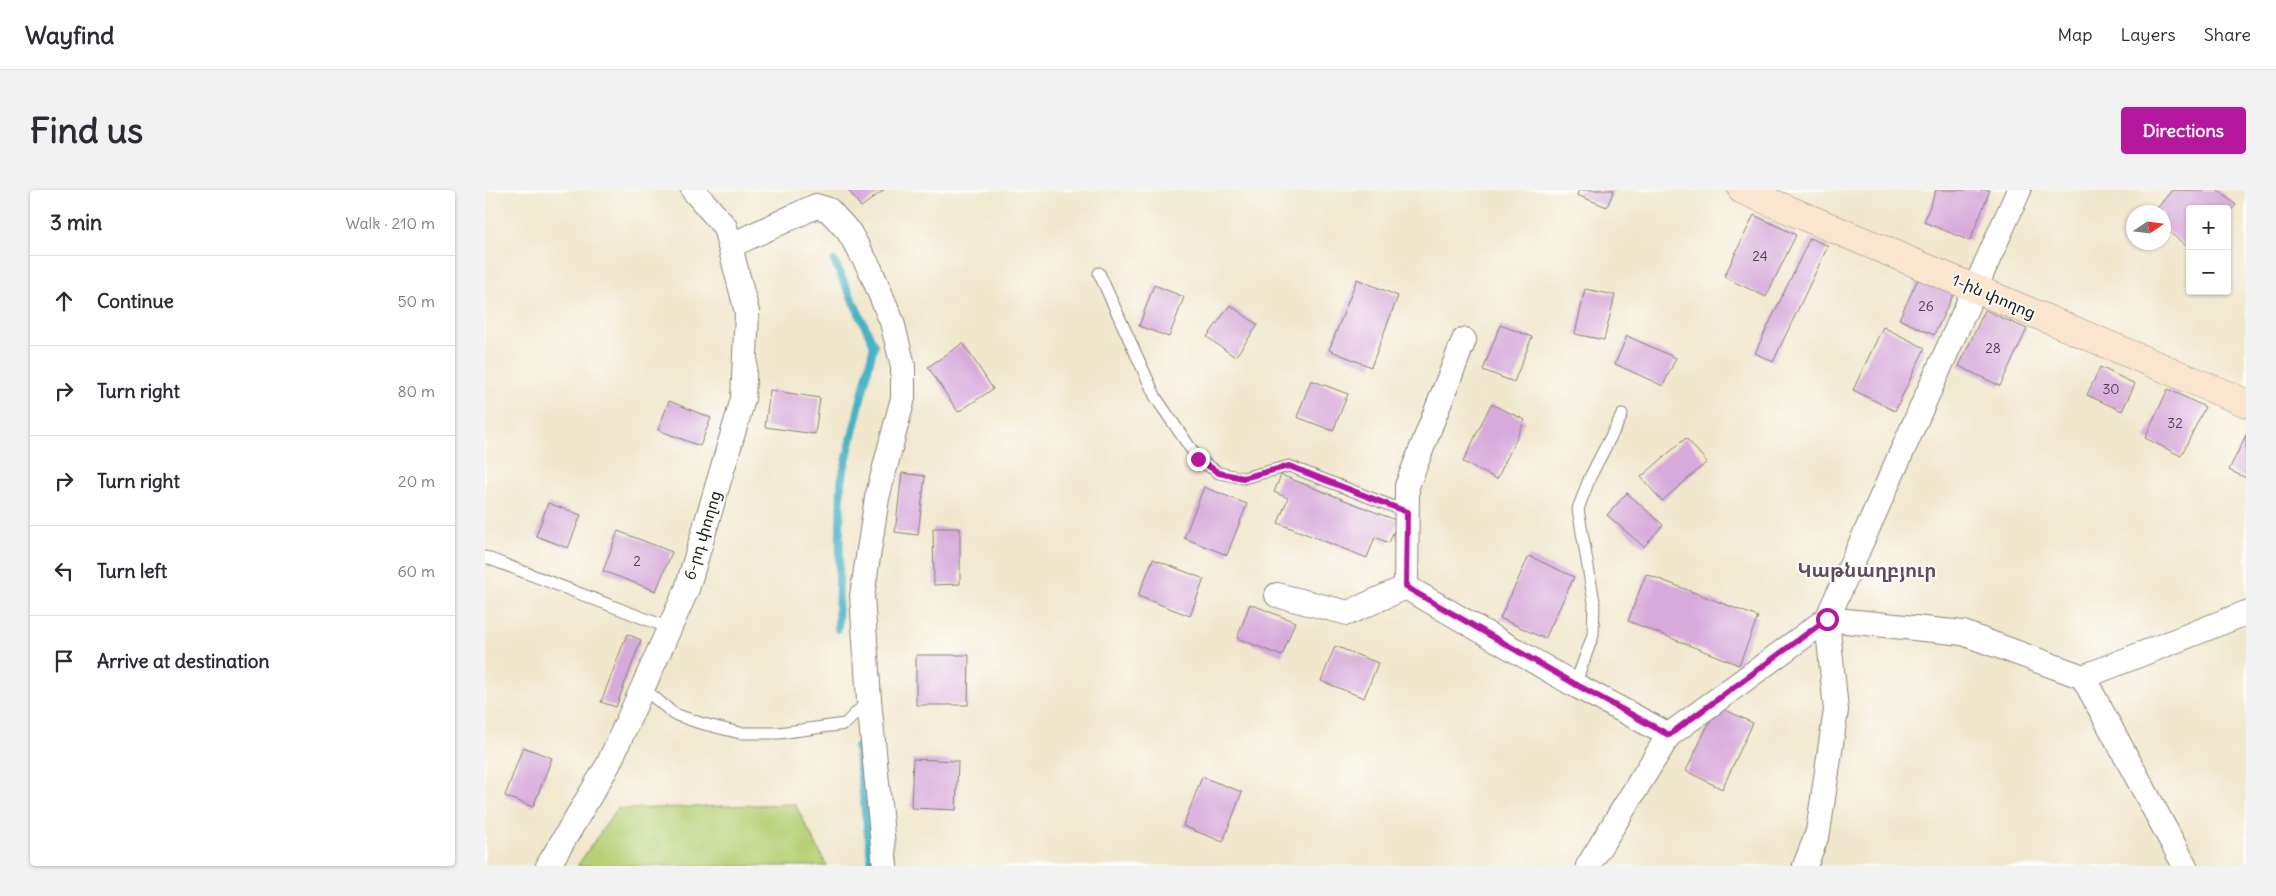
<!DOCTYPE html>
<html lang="en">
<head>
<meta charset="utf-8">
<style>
  :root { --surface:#fff; --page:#f2f2f3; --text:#2b2b33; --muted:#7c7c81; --line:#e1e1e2; --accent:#b5179e }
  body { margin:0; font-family:Delius,"Noto Sans Armenian",sans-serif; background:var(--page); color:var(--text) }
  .controls { position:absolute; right:15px; top:15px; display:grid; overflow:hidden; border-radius:5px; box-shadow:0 1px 4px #0004 }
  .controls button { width:45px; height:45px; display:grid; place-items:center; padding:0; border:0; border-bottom:1px solid var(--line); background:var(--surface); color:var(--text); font:25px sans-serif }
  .compass { position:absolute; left:1641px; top:15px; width:45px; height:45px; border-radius:50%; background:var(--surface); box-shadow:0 1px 4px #0004; rotate:77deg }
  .stop { position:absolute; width:15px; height:15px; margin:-11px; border:4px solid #b5179e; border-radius:50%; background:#fff }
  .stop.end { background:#b5179e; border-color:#fff; box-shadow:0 1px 5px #0008 }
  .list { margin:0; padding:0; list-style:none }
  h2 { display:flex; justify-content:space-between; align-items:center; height:65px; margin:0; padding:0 20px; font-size:21px }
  h2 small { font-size:16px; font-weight:400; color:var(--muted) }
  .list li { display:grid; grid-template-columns:32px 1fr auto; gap:15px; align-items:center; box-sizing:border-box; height:90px; padding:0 20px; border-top:1px solid var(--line) }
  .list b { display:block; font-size:19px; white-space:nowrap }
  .list em { font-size:16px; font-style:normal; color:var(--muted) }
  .icon { flex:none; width:28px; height:28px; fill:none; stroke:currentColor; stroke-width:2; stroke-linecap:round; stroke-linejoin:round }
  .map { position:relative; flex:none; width:1761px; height:676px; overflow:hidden; border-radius:5px }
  header { display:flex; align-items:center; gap:30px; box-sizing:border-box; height:70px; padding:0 25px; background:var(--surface); border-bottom:1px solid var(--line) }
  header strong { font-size:24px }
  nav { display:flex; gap:28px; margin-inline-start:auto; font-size:18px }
  .intro { display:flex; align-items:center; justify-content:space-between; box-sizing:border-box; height:120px; padding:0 30px }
  h1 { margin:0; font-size:35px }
  .button { padding:12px 22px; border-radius:5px; background:var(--accent); color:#fff; font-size:18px; font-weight:700 }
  main { display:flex; gap:30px; padding:0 30px }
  aside { flex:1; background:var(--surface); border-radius:5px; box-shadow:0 1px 4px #0004 }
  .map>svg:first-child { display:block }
</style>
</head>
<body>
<header>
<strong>Wayfind</strong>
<nav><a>Map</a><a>Layers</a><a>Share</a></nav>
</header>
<div class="intro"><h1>Find us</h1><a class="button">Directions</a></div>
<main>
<aside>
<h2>3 min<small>Walk · 210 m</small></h2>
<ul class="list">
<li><svg class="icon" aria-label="ahead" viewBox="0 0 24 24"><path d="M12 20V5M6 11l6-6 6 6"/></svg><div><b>Continue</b></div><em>50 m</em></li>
<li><svg class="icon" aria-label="right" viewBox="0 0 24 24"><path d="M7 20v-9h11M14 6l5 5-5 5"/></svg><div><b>Turn right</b></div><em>80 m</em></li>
<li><svg class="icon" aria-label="right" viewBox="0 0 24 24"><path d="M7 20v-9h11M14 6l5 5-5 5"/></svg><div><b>Turn right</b></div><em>20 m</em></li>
<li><svg class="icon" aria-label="left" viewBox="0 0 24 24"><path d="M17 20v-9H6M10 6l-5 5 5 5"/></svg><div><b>Turn left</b></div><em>60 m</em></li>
<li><svg class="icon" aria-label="arrive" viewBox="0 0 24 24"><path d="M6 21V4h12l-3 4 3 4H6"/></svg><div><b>Arrive at destination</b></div></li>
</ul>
</aside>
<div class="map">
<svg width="1761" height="676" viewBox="0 0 1761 676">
  <rect width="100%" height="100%" fill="#fdfcf7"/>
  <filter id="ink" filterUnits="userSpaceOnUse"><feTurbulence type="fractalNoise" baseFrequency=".02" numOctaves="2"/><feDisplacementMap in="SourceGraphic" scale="10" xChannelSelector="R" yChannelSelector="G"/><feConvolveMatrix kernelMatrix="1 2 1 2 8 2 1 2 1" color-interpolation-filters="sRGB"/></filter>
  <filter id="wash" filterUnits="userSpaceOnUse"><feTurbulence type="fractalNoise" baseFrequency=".0096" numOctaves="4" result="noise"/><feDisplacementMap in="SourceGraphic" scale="20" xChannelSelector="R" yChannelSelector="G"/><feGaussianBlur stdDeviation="1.12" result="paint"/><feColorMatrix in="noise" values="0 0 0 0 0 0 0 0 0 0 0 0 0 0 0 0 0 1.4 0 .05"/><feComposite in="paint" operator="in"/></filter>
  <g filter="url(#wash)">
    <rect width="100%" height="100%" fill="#f1e7cd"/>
    <!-- green -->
    <polygon fill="#b6d076" stroke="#697649" points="310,614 342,676 92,676 132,619"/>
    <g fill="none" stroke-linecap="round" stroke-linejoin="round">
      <!-- stream -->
      <g stroke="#47b1c5" stroke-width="8">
        <polyline points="349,71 389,155 356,292 353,439"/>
        <polyline points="372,557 387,676"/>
      </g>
    </g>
    <g id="blocks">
      <!-- building -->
      <g fill="#d7aadc">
        <polygon points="363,0 399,0 376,17"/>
        <polygon points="1094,0 1129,0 1122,17 1092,5"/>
        <polygon points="1451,0 1505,0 1485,51 1439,32"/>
        <polygon points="1687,0 1733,0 1751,15 1742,25 1742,19 1705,19 1705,59 1678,37 1678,22 1669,22"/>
        <polygon points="1269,25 1311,45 1281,107 1239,87"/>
        <polygon points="1325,48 1343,56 1288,172 1270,163"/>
        <polygon points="1434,87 1469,103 1449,145 1414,129"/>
        <polygon points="872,89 913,106 886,177 844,160"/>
        <polygon points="669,95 699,107 684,147 654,136"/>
        <polygon points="1100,99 1130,105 1119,150 1090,144"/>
        <polygon points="745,115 773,135 750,167 722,147"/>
        <polygon points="1500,120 1542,139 1515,196 1474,176"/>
        <polygon points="1015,135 1047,147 1029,192 998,180"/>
        <polygon points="1398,137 1440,158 1410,221 1368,200"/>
        <polygon points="1142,146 1191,168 1178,196 1130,174"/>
        <polygon points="478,153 508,199 473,222 443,177"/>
        <polygon points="1615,177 1650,194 1637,221 1602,205"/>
        <polygon points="826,190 863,204 848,241 812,227"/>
        <polygon points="1683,199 1720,217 1696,266 1660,248"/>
        <polygon points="285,200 335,208 330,244 280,237"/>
        <polygon points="184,211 226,228 215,256 173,240"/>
        <polygon points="1006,214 1040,230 1012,289 978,272"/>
        <polygon points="1761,245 1761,288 1744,280"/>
        <polygon points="1201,248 1222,272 1177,311 1156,287"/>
        <polygon points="417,283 440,286 433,345 410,342"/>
        <polygon points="796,285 913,331 904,353 890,347 882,368 793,333 803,308 789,302"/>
        <polygon points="719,297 762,314 742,365 699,348"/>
        <polygon points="1142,303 1178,335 1159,357 1122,325"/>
        <polygon points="63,313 96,325 83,358 51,346"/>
        <polygon points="448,338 475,338 475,394 449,395"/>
        <polygon points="133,341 187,362 171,401 118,381"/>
        <polygon points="1044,366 1089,387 1060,449 1015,428"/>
        <polygon points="668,369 719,389 705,426 653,406"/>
        <polygon points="1161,384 1273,427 1254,475 1143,431"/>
        <polygon points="765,414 810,432 797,466 752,448"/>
        <polygon points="142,444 156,450 131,517 116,512"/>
        <polygon points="850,456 893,473 879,508 836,491"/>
        <polygon points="431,465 484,465 483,515 431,515"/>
        <polygon points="1232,516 1268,533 1237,599 1201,581"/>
        <polygon points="38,557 67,568 48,617 20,606"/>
        <polygon points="428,569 473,571 471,620 426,618"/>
        <polygon points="717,587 757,602 738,652 698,636"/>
      </g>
    </g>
  </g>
  <g filter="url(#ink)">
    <use href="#blocks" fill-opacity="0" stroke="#868274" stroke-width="1"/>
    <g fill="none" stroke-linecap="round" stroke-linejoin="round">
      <!-- lane casing -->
      <g stroke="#868274" stroke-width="13">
        <g id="lane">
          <polyline points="614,83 671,208 713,269 734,283 758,288 804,276 922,322"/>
          <polyline points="0,367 184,438"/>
          <polyline points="1090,495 1108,445 1109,412 1093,319 1105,287 1137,225"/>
          <polyline points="158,498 189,524 215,533 255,543 294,543 360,534 382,512"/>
        </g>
      </g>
      <!-- street casing -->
      <g stroke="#868274" stroke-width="26">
        <g id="street">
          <polyline points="245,56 331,16 344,20 364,42 385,79 407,132 418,176 418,208 392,308 377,406 384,510 400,676"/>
          <polyline points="921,397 1090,495 1184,545"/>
          <polyline points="792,405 863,423 921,397 922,296 979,150"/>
          <polyline points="1342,429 1478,443 1598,487 1761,423"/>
          <polyline points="1598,487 1700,676"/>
          <polyline points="63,676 123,575 202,399 258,209 262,122 240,37 208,0"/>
          <polyline points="1103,676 1184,545 1342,429 1534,0"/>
          <polyline points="1320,676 1333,642 1351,520 1342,429"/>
        </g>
      </g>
      <!-- secondary casing -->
      <g stroke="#868274" stroke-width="29">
        <polyline id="secondary" points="1257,0 1761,213"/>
      </g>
      <!-- lane -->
      <use href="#lane" stroke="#fff" stroke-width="11"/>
      <!-- street -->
      <use href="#street" stroke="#fff" stroke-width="24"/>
      <!-- secondary -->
      <use href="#secondary" stroke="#fbe5cf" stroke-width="28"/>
    </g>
  </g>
  <g fill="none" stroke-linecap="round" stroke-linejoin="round" filter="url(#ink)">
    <!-- route -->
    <polyline stroke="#b5179e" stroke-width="6" points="713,269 734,283 758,288 804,276 922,322 921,397 1090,494 1184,545 1342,429"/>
  </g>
  <g text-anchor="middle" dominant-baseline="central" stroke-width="4" stroke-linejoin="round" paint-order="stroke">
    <!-- number labels -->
    <g font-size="14" fill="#4b404c">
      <text x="1275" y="66">24</text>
      <text x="1441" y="116">26</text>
      <text x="1508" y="158">28</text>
      <text x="1626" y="199">30</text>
      <text x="1690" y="233">32</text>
      <text x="152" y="371">2</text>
    </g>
    <!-- street labels -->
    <g font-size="16" fill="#1c1c1c" stroke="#fdfcf7">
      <text transform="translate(1509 106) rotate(23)">1-ին փողոց</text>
      <text transform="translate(217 345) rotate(-73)">6-րդ փողոց</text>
    </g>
    <!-- quarter labels -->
    <g font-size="19" font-weight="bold" fill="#5d4e5f" stroke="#fdfcf7">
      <text x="1382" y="380">Կաթնաղբյուր</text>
    </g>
  </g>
</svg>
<div class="controls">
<button>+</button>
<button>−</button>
</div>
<svg class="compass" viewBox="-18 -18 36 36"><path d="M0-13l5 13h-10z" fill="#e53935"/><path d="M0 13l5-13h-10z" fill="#7c7c81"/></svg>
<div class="stop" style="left:1342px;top:429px"></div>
<div class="stop end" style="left:713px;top:269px"></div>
</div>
</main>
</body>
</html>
